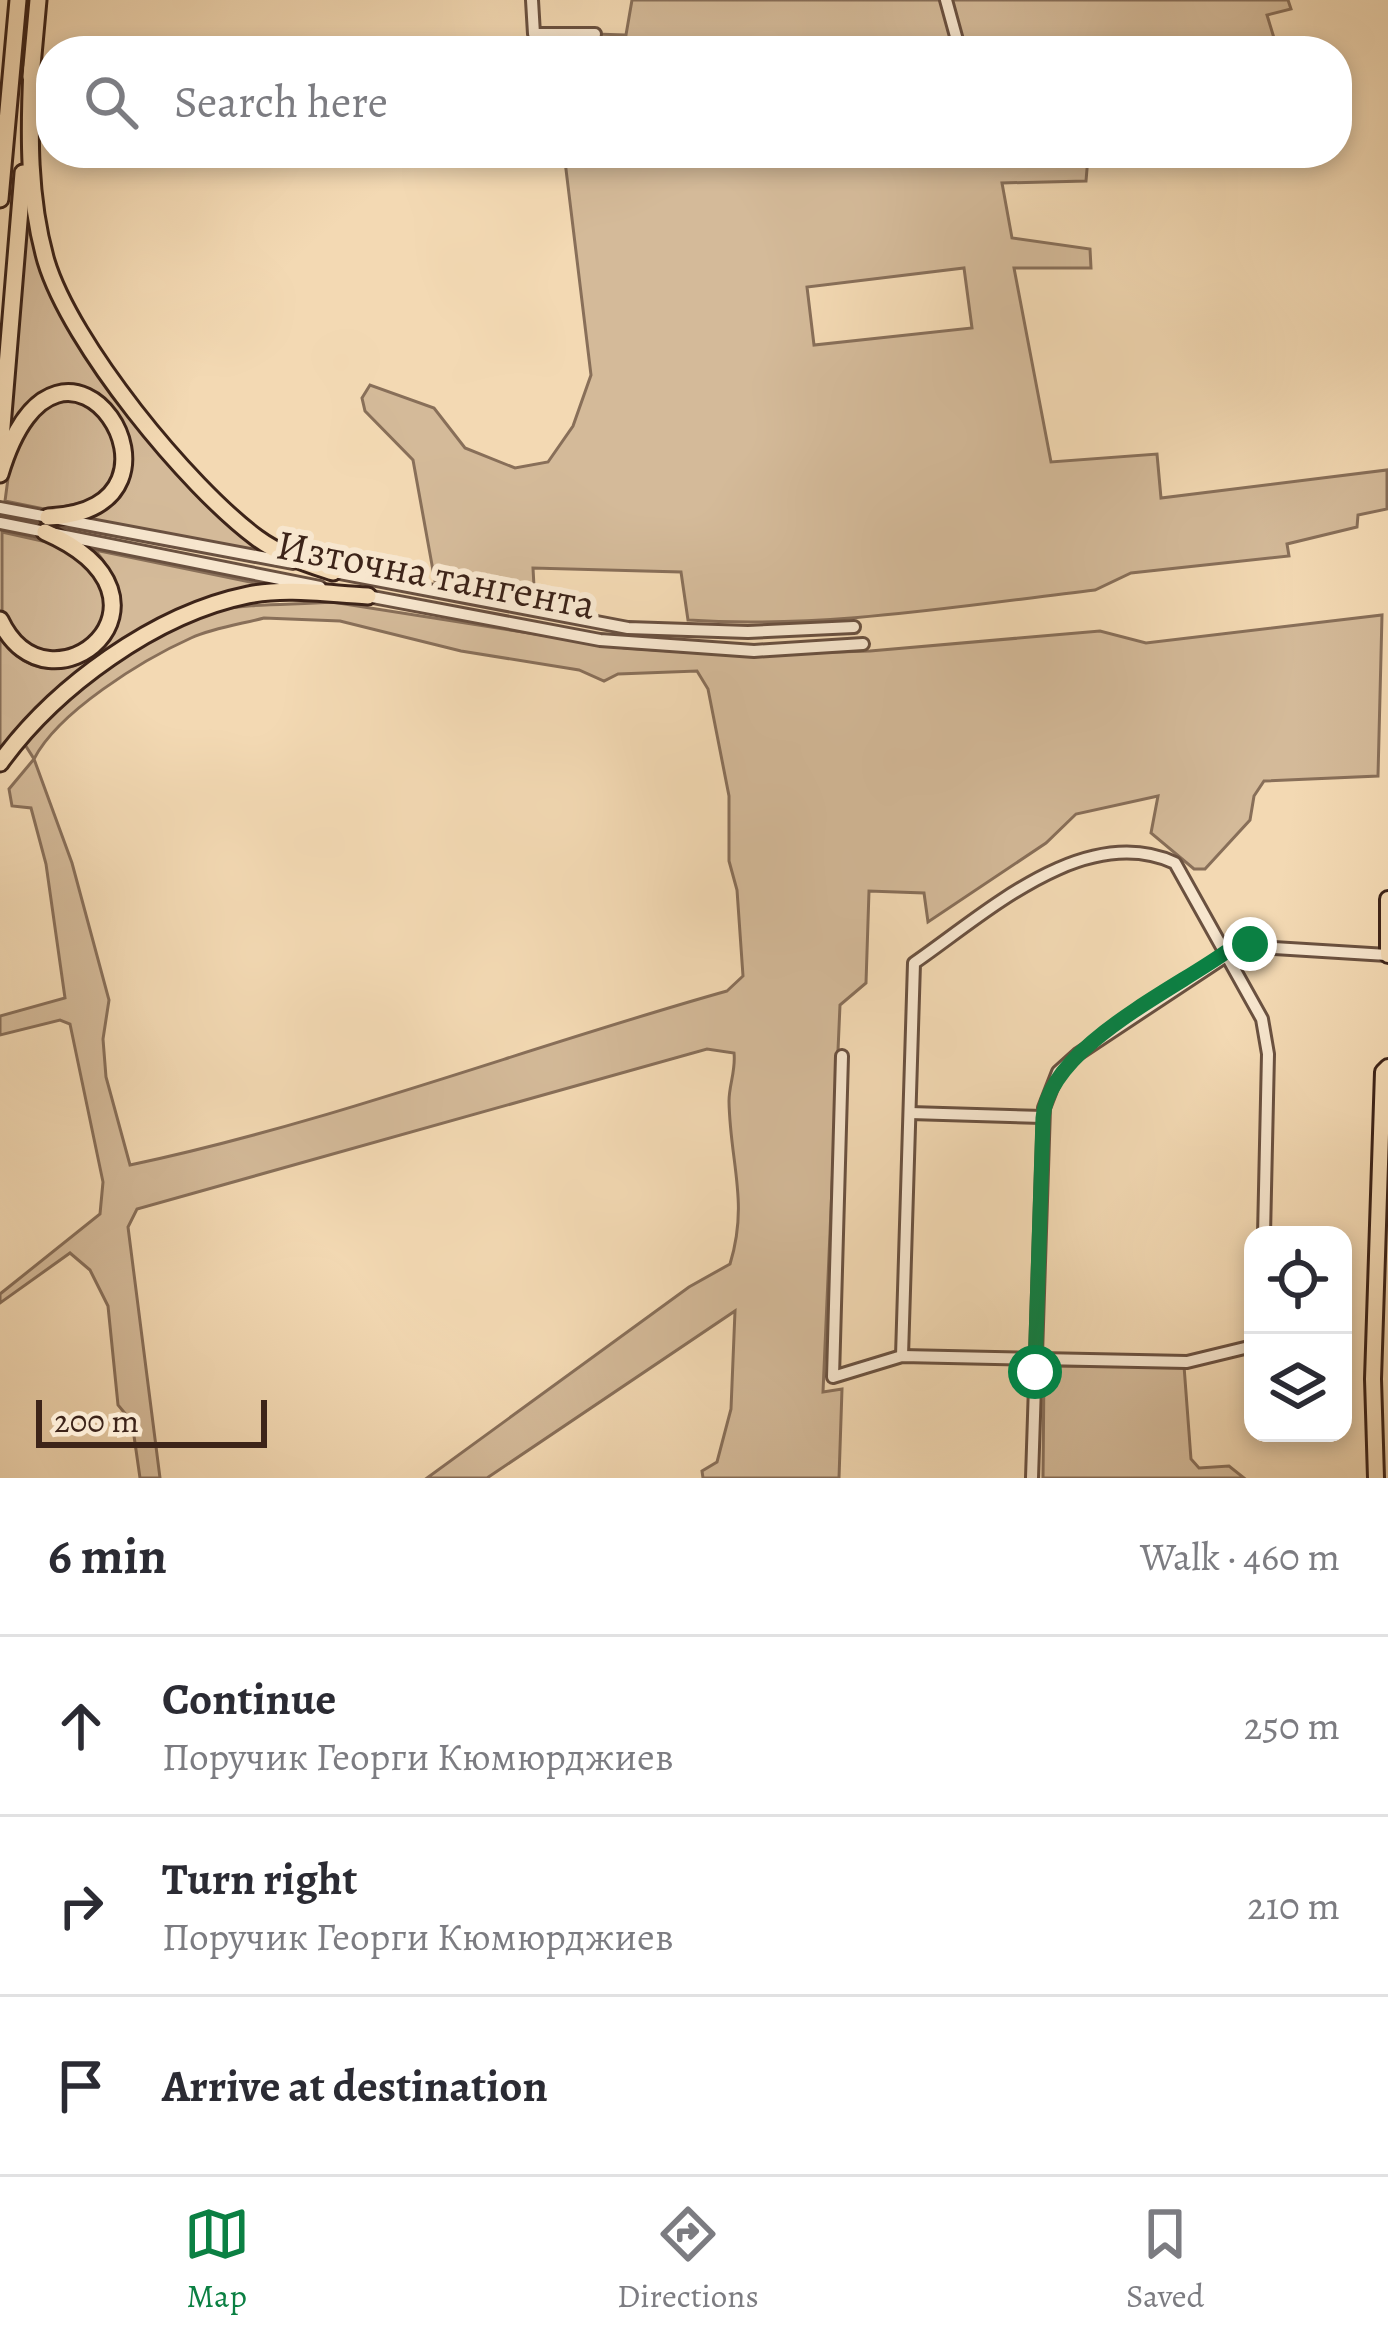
<!DOCTYPE html>
<html lang="en">
<head>
<meta charset="utf-8">
<style>
  :root { --surface:#fff; --page:#f2f2f3; --text:#2b2b33; --muted:#7c7c81; --line:#e1e1e2; --accent:#0b8043 }
  body { margin:0; font-family:Alegreya,serif; background:var(--page); color:var(--text) }
  .controls { position:absolute; right:36px; bottom:36px; display:grid; overflow:hidden; border-radius:24px; box-shadow:0 6px 18px #0003 }
  .controls button { width:108px; height:108px; display:grid; place-items:center; padding:0; border:0; border-bottom:3px solid var(--line); background:var(--surface); color:var(--text); font:60px sans-serif }
  .scale { position:absolute; left:36px; bottom:30px; width:231px; box-sizing:border-box; padding-left:12px; border:6px solid #3d2419; border-top:0; font-size:33px; line-height:42px; white-space:nowrap; color:#3d2419; -webkit-text-stroke:9px #f7e6ce; paint-order:stroke }
  .stop { position:absolute; width:36px; height:36px; margin:-27px; border:9px solid #0b8043; border-radius:50%; background:#fff }
  .stop.end { background:#0b8043; border-color:#fff; box-shadow:0 3px 12px #0008 }
  .list { margin:0; padding:0; list-style:none }
  h2 { display:flex; justify-content:space-between; align-items:center; height:156px; margin:0; padding:0 48px; font-size:51px }
  h2 small { font-size:39px; font-weight:400; color:var(--muted) }
  .list li { display:grid; grid-template-columns:78px 1fr auto; gap:36px; align-items:center; box-sizing:border-box; height:180px; padding:0 48px; border-top:3px solid var(--line) }
  .list b { display:block; font-size:45px; white-space:nowrap }
  .list p { margin:0; font-size:39px; white-space:nowrap; color:var(--muted) }
  .list em { font-size:39px; font-style:normal; color:var(--muted) }
  .icon { flex:none; width:66px; height:66px; fill:none; stroke:currentColor; stroke-width:2; stroke-linecap:round; stroke-linejoin:round }
  .map { position:relative; flex:none; width:1388px; height:1478px; overflow:hidden }
  .search { position:absolute; background:var(--surface); box-shadow:0 6px 18px #0003; left:36px; right:36px; top:36px; height:132px; display:flex; align-items:center; gap:30px; box-sizing:border-box; padding:0 42px; border-radius:48px; color:var(--muted); font-size:45px }
  .sheet { height:696px; background:var(--surface) }
  nav { display:flex; justify-content:space-around; align-items:center; box-sizing:border-box; height:168px; border-top:3px solid var(--line); background:var(--surface); font-size:33px; color:var(--muted) }
  nav a { display:grid; justify-items:center; gap:6px }
  nav .on { color:var(--accent) }
  .map>svg:first-child { display:block }
</style>
</head>
<body>
<div class="map">
<svg width="1388" height="1478" viewBox="0 0 1388 1478">
  <rect width="100%" height="100%" fill="#f3d9b3"/>
  <filter id="stains"><feTurbulence type="fractalNoise" baseFrequency=".00167" numOctaves="4"/><feColorMatrix values="0 0 0 0 .2 0 0 0 0 .09 0 0 0 0 .02 0 0 0 .5 -.17"/></filter>
  <radialGradient id="worn" r=".72"><stop offset=".6" stop-color="#630" stop-opacity="0"/><stop offset="1" stop-color="#630" stop-opacity=".3"/></radialGradient>
  <!-- green -->
  <g fill="#d4ba99" stroke="#886f59" stroke-width="3" fill-rule="evenodd">
    <polygon points="632,0 946,0 953,38 867,45 867,51 573,51 595,34 626,35"/>
    <polygon points="950,0 1288,0 1291,9 1267,15 1278,51 963,49"/>
    <path d="M564 153H1112L1088 157 1086 181 1002 183 1012 238 1090 249 1091 268H1014L1051 462 1157 454 1161 498 1387 470V509L1358 515 1357 527 1287 544 1289 556 1131 573 1095 590C959 606 824 629 688 620L681 572 533 568 535 605 578 612V617L436 587 413 460 365 411 362 398 370 385 434 408 465 448 515 468 548 462 573 426 591 375ZM964 268 972 328 814 345 807 287Z"/>
    <path d="M28 163 45 272 138 417 280 558 71 518C109 511 144 472 125 431 120 420 107 409 100 400 34 388 25 390 2 456Z"/>
    <path d="M53 397C97 399 110 425 120 464L102 498 49 510 5 501 13 441Z"/>
    <polygon points="2,532 69,547 95,563 109,607 89,646 35,657 2,620"/>
    <path d="M95 550 279 588 217 597 62 687 0 750V637C53 715 166 634 95 550Z"/>
    <path d="M332 602 625 648 732 655 870 651 1100 631 1146 643 1382 615 1378 776 1264 781 1254 796 1250 820 1205 869H1194L1151 833 1158 796 1076 814 1046 843 928 922 924 893 869 891 866 983 840 1005 823 1392 842 1389 839 1478H703L702 1471 717 1462 731 1409 735 1311 487 1478H427L689 1287 730 1264C749 1202 730 1163 729 1101 729 1085 736 1070 734 1053L707 1049 137 1209 128 1227 160 1478H140L132 1422 118 1405 108 1306 90 1270 70 1253 0 1303V1294L100 1214 103 1182 70 1024 60 1020 0 1035V1016L65 998 46 864 31 808 12 806 9 789 34 759 22 740C68 696 147 624 212 611 250 603 293 605 332 602ZM264 618 340 621 461 651 579 670 604 681 618 674 697 671 708 689 729 796V861L737 890 743 976 727 991C527 1047 333 1122 130 1165L106 1077 103 1039 109 1000 72 863 34 759C58 712 142 660 191 638 213 628 241 624 264 618Z"/>
    <polygon points="1044,1366 1184,1366 1191,1459 1199,1468 1229,1466 1244,1478 1043,1478"/>
  </g>
  <g fill="none" stroke-linecap="round" stroke-linejoin="round">
    <!-- minor casing -->
    <g stroke="#6a5140" stroke-width="16">
      <g id="minor">
        <polyline points="532,0 534,34 595,34"/>
        <polyline points="946,0 960,51"/>
        <polyline points="0,508 293,563"/>
        <polyline points="0,523 320,587"/>
        <polyline points="329,571 628,628 748,632 854,627"/>
        <polyline points="362,595 600,640 754,651 863,644"/>
        <polyline points="842,1056 833,1377 902,1356 1187,1362 1253,1346"/>
        <polyline points="910,1113 1043,1117"/>
        <path d="M902 1356 914 963C984 915 1084 821 1175 863L1262 1019 1268 1054 1264 1235"/>
        <polyline points="1032,1478 1044,1108 1058,1072 1078,1054 1241,946 1387,955"/>
      </g>
    </g>
    <!-- major casing -->
    <g stroke="#3d2419" stroke-width="20">
      <g id="major">
        <polyline points="1388,899 1388,955"/>
        <polyline points="1376,1478 1373,1379 1383,1072 1388,1067"/>
      </g>
    </g>
    <!-- highway casing -->
    <g stroke="#3d2419" stroke-width="21">
      <g id="highway">
        <path d="M32 68C29 133 28 198 46 261 71 344 187 486 257 538 280 555 306 563 333 572"/>
        <polyline points="31,77 38,0"/>
        <polyline points="0,199 18,0"/>
        <polyline points="0,451 23,173"/>
        <path d="M0 474C61 271 216 511 48 517"/>
        <path d="M0 620C49 724 198 599 45 532"/>
        <path d="M0 763C55 687 155 614 248 595 287 587 328 594 368 596"/>
      </g>
    </g>
    <!-- minor -->
    <use href="#minor" stroke="#f7e6ce" stroke-width="10"/>
    <!-- major -->
    <use href="#major" stroke="#f3d9b3" stroke-width="14"/>
    <!-- highway -->
    <use href="#highway" stroke="#f3d9b3" stroke-width="15"/>
  </g>
  <g fill="none" stroke-linecap="round" stroke-linejoin="round">
    <!-- route -->
    <path stroke="#0b8043" stroke-width="15" d="M1035 1372 1043 1118C1048 1048 1173 990 1226 952L1250 944"/>
  </g>
  <g text-anchor="middle" dominant-baseline="central" stroke-width="12" stroke-linejoin="round" paint-order="stroke">
    <!-- street labels -->
    <g font-size="42" fill="#3d2419" stroke="#f7e6ce">
      <text transform="translate(436 574) rotate(11)">Източна тангента</text>
    </g>
  </g>
  <rect width="100%" height="100%" filter="url(#stains)"/>
  <rect width="100%" height="100%" fill="url(#worn)"/>
</svg>
<div class="controls">
<button><svg class="icon" aria-label="locate" viewBox="0 0 24 24"><circle cx="12" cy="12" r="6"/><path d="M12 2v4M12 18v4M2 12h4M18 12h4"/></svg></button>
<button><svg class="icon" aria-label="layers" viewBox="0 0 24 24"><path d="M12 4l9 5-9 5-9-5zM3 14l9 5 9-5"/></svg></button>
</div>
<div class="scale">200 m</div>
<div class="stop" style="left:1035px;top:1372px"></div>
<div class="stop end" style="left:1250px;top:944px"></div>
<div class="search"><svg class="icon" aria-label="search" viewBox="0 0 24 24"><circle cx="10" cy="10" r="6"/><path d="M15 15l6 6"/></svg>Search here</div>
</div>
<section class="sheet">
<h2>6 min<small>Walk · 460 m</small></h2>
<ul class="list">
<li><svg class="icon" aria-label="ahead" viewBox="0 0 24 24"><path d="M12 20V5M6 11l6-6 6 6"/></svg><div><b>Continue</b><p>Поручик Георги Кюмюрджиев</p></div><em>250 m</em></li>
<li><svg class="icon" aria-label="right" viewBox="0 0 24 24"><path d="M7 20v-9h11M14 6l5 5-5 5"/></svg><div><b>Turn right</b><p>Поручик Георги Кюмюрджиев</p></div><em>210 m</em></li>
<li><svg class="icon" aria-label="arrive" viewBox="0 0 24 24"><path d="M6 21V4h12l-3 4 3 4H6"/></svg><div><b>Arrive at destination</b></div></li>
</ul>
</section>
<nav>
<a class="on"><svg class="icon" aria-label="map" viewBox="0 0 24 24"><path d="M3 6l6-2 6 2 6-2v14l-6 2-6-2-6 2zM9 4v14M15 6v14"/></svg>Map</a>
<a><svg class="icon" aria-label="directions" viewBox="0 0 24 24"><path d="M12 3l9 9-9 9-9-9zM9 14v-3h6M13 9l2 2-2 2"/></svg>Directions</a>
<a><svg class="icon" aria-label="saved" viewBox="0 0 24 24"><path d="M7 4h10v16l-5-4-5 4z"/></svg>Saved</a>
</nav>
</body>
</html>
